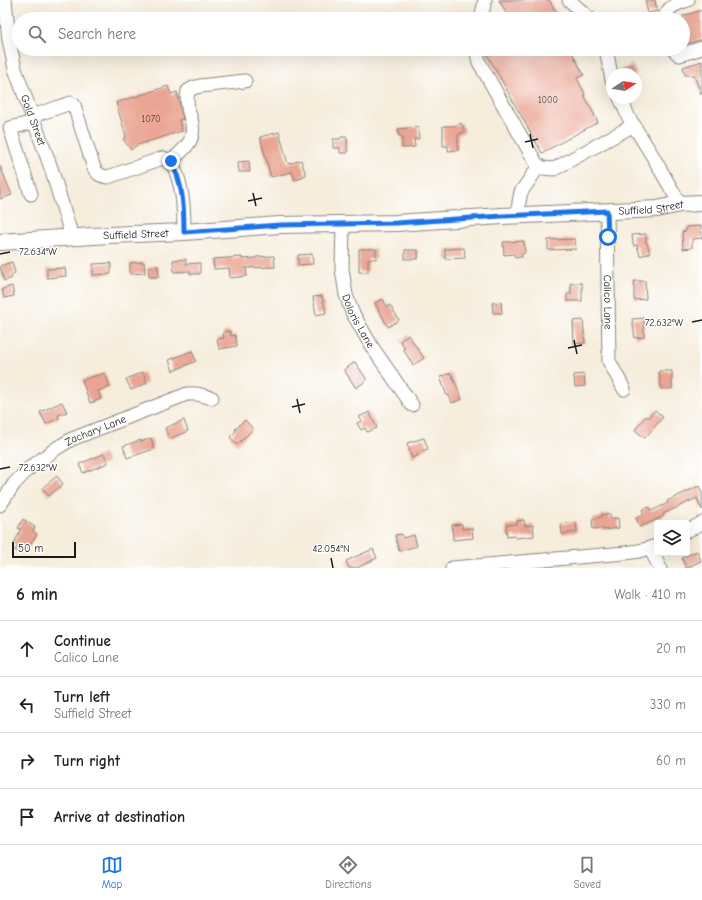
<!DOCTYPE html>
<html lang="en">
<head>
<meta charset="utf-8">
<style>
  :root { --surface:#fff; --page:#f2f2f2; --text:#222; --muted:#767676; --line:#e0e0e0; --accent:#1a73e8 }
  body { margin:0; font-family:"Comic Neue",sans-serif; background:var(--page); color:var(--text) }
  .controls { position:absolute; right:12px; bottom:12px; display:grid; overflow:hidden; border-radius:4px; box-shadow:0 4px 16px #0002 }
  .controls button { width:36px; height:36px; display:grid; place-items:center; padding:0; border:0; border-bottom:1px solid var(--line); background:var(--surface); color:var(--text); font:20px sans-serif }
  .compass { position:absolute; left:606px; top:68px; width:36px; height:36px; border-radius:50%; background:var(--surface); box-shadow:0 4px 16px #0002; rotate:78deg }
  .scale { position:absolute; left:12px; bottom:10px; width:64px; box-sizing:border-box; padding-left:4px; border:2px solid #1c1c1c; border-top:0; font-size:11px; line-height:14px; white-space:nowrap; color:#1c1c1c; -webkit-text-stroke:3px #fff; paint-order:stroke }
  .stop { position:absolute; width:12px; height:12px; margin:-9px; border:3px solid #1a73e8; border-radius:50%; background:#fff }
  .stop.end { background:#1a73e8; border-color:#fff; box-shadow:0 1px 4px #0008 }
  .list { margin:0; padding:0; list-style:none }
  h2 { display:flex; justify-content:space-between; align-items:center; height:52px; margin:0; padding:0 16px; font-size:17px }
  h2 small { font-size:13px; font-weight:400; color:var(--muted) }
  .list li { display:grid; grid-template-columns:26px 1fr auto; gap:12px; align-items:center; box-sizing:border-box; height:56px; padding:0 16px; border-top:1px solid var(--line) }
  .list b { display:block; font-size:15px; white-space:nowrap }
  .list p { margin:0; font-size:13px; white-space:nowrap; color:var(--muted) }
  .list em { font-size:13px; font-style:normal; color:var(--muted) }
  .icon { flex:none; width:22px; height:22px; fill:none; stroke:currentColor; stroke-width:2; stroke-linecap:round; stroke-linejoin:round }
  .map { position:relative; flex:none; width:702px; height:568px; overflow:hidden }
  .search { position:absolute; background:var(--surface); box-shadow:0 4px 16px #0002; left:12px; right:12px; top:12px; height:44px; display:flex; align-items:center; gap:10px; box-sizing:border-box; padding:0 14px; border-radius:22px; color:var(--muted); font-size:15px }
  .sheet { height:276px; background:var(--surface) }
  nav { display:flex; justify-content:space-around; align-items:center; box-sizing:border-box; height:56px; border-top:1px solid var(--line); background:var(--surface); font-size:11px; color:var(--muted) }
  nav a { display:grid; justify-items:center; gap:2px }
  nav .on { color:var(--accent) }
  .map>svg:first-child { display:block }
</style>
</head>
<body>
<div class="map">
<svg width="702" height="568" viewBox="0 0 702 568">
  <rect width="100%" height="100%" fill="#fff"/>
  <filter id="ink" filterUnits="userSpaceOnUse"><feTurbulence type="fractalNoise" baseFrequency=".025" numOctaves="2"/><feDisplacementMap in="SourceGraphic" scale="8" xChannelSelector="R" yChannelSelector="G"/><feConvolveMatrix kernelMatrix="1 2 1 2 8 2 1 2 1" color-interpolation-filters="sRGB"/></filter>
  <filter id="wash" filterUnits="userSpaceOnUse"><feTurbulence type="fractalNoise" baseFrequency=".012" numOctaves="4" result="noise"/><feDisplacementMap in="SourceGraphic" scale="16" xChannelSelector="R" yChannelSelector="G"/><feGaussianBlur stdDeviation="0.9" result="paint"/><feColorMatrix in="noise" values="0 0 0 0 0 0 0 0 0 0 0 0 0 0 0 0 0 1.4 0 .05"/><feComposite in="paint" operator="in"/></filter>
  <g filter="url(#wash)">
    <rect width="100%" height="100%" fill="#f6eddc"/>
    <g id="blocks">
      <!-- building -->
      <g fill="#eaa493">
        <polygon points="499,0 549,0 557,14 552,16 553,19 510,19"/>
        <polygon points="645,0 655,0 657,11 648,13"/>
        <polygon points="702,10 702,39 683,45 683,16"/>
        <polygon points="484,49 570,49 584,75 577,78 585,94 584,95 598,122 542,153"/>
        <polygon points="702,61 702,94 701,94 694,75 685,75 683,67"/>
        <polygon points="632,64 637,74 619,74 618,71"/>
        <polygon points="168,86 171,94 177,92 183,119 179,120 182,131 137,145 131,150 123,139 126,136 116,103"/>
        <polygon points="461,123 465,131 458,135 458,150 448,151 448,146 443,146 443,126 454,126"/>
        <polygon points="418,127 419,139 414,139 415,147 402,148 402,136 399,136 398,129"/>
        <polygon points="279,132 288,164 301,160 306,175 301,177 302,178 295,180 292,172 271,177 260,137"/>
        <polygon points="341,137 347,137 347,153 340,153 340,148 333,148 333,139 340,139"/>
        <polygon points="249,161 250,172 239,172 238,162"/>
        <polygon points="0,166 12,195 0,199"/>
        <polygon points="701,226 702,238 692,239 692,248 683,249 682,232 686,231 686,227"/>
        <polygon points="646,234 646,243 647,243 650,253 640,256 637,245 634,246 634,244 633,244 632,235"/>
        <polygon points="575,239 576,249 548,250 548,240"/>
        <polygon points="524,241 525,253 522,254 522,257 515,258 514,254 504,255 503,242"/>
        <polygon points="464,248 465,258 445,259 445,249"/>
        <polygon points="359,249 376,249 376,259 368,259 368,272 359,272"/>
        <rect x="405" y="250" width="13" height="9"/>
        <polygon points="312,254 313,264 298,265 298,255"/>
        <polygon points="274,256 275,267 246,268 247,276 230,278 229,268 214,269 213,259 242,257 242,259 256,258 256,257"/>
        <polygon points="186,259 186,264 200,263 200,274 190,274 190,271 174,272 173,260"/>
        <polygon points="12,262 15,273 11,275 12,278 4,281 0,266"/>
        <polygon points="144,262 145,273 130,274 130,263"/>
        <polygon points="111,263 111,274 93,275 93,264"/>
        <polygon points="158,266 159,277 149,277 148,267"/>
        <polygon points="65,268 66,276 47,278 47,269"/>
        <polygon points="634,281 645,281 646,299 634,300"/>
        <polygon points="571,283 582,283 582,301 567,301 567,294 571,294"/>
        <polygon points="12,286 14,296 4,298 2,289"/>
        <polygon points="322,296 326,313 316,315 313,297"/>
        <polygon points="383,299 387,307 390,305 399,320 388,327 375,303"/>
        <polygon points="501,302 502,313 493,313 492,303"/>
        <polygon points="644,318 644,337 635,338 632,319"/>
        <polygon points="583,320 585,343 574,344 573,321"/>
        <polygon points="230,331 231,336 235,335 237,346 219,349 217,339 224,338 223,332"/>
        <polygon points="408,335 424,358 413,365 403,349 405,348 400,341"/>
        <polygon points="192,351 196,361 173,371 169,360"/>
        <polygon points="355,362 367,380 356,388 344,370"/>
        <polygon points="659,371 672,371 672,389 661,389"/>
        <polygon points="143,372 147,383 131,390 126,379"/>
        <polygon points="105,373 110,387 98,391 101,399 90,403 82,380"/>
        <polygon points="451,373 462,399 452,403 449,395 447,396 440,377"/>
        <polygon points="584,374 585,386 575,387 574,375"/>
        <polygon points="62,402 67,412 58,415 59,418 46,424 40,412"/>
        <polygon points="655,410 663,417 645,438 635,430 646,416 648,418"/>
        <polygon points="369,412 377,428 367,432 365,428 361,430 357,423 362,421 359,417"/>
        <polygon points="184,420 188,431 169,439 165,428"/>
        <polygon points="245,420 253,429 237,445 230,437 236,431 235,429"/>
        <polygon points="151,438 154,449 127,458 123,446 141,440 141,442"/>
        <polygon points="424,438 428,449 417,453 418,456 412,458 407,443"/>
        <polygon points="104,454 108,463 83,473 79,464"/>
        <polygon points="57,476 63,484 49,496 42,488"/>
        <polygon points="699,486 702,493 702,510 697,498 663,514 664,516 640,527 636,518 644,514 642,510 649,507 651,511 668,503 667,501"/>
        <polygon points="610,514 610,519 618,518 619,528 603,530 602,528 593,529 592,519 602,517 601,515"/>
        <polygon points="23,519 35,527 33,531 37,534 26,551 24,549 21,554 15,550 18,546 14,543 21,530 18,528"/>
        <polygon points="524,520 525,526 533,525 534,536 516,538 515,536 507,537 506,525 517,524 517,521"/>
        <polygon points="576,522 577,532 562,534 561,524"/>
        <polygon points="462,524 462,529 472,528 473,538 453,540 452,525"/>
        <polygon points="402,534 403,538 414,535 417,546 399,551 395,535"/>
        <polygon points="373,549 377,558 357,568 349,568 346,561"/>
        <polygon points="697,551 701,561 692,565 692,566 686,568 682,558"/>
      </g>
    </g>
  </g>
  <g filter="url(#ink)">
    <use href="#blocks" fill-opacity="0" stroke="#89847c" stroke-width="1"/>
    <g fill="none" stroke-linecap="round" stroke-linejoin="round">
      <!-- minor casing -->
      <g stroke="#89847c" stroke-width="15">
        <g id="minor">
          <path id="s1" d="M5 0 9 40 15 69 51 168 72 237"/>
          <polyline points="569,0 590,19"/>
          <polyline points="481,19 485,0"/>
          <path d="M664 19C668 6 676 4 688 0"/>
          <polyline points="476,49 479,62 536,163 542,168 554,169 634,125"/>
          <polyline points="606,49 612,80"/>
          <polyline points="673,49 679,55 702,48"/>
          <polyline points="620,98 629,118 652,155 680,204"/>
          <path d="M32 116 71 103 74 105 94 168C98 175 101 176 108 177L163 158 171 161C183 183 184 208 184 232"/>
          <path d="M171 161C187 147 198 139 190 116 187 107 186 100 188 91L193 88 200 86 245 81"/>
          <polyline points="31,194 10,128 34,122"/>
          <path id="s2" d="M607 211 609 361 624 389"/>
          <polyline points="518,215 519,202 521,192 539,166"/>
          <path id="s3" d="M343 224 342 269 346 295 352 312 372 347 412 405"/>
          <path id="s4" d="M0 505 14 484 27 470 57 448 72 439 187 394H197L212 398"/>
          <polyline points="687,531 702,523"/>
          <polyline points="650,548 660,568"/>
          <polyline points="452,568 625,553 639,551 657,546"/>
        </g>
      </g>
      <!-- major casing -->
      <g stroke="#89847c" stroke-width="18">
        <g id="major">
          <path id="s5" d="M0 242 109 235 184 232 280 225 396 223 502 216 657 209 680 204 702 203"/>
        </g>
      </g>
      <!-- minor -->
      <use href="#minor" stroke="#fff" stroke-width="13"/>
      <!-- major -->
      <use href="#major" stroke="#fff" stroke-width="16"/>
    </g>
  </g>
  <g fill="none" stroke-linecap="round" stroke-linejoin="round" filter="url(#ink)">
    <!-- route -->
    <path stroke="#1a73e8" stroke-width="5" d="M171 161C183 183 184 208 184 232L280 225 396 223 502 216 607 211 608 237"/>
  </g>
  <!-- ticks -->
  <path fill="none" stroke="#1c1c1c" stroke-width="1.5" d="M530 134 533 148M525 142 538 139M253 193 256 206M248 201 262 198M0 254 10 252M692 322 702 320M574 340 577 354M568 348 582 345M297 399 300 413M292 407 305 404M0 469 10 467M331 558 333 568"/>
  <g text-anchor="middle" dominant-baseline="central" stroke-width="3" stroke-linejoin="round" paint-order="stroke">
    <!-- number labels -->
    <g font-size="9" fill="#503e3a">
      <text x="548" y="100">1000</text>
      <text x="151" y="119">1070</text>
    </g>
    <!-- street labels -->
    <g font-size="11" fill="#1c1c1c" stroke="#fff">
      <text stroke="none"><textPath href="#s1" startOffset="124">Gold Street</textPath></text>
      <text stroke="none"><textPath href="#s5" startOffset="652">Suffield Street</textPath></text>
      <text stroke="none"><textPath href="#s5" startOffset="136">Suffield Street</textPath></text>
      <text stroke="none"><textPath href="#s2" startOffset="91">Calico Lane</textPath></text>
      <text stroke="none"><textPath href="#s3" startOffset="100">Doloris Lane</textPath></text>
      <text stroke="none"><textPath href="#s4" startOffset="124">Zachary Lane</textPath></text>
    </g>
  </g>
  <g font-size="10" text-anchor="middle" fill="#1c1c1c" stroke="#fff" stroke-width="3" stroke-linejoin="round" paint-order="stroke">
    <text x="38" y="255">72.634°W</text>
    <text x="664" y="326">72.632°W</text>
    <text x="38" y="471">72.632°W</text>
    <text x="331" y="552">42.054°N</text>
  </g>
</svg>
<div class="controls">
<button><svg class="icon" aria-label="layers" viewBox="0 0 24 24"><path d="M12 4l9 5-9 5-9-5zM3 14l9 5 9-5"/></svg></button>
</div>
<svg class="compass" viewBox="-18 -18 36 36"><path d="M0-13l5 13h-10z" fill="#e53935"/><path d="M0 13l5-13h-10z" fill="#767676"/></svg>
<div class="scale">50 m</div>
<div class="stop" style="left:608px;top:237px"></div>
<div class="stop end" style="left:171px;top:161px"></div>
<div class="search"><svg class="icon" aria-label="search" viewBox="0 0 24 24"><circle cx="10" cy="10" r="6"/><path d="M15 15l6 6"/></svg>Search here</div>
</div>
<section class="sheet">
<h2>6 min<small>Walk · 410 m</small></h2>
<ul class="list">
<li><svg class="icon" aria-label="ahead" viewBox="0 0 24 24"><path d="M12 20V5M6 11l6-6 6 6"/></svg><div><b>Continue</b><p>Calico Lane</p></div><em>20 m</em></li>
<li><svg class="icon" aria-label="left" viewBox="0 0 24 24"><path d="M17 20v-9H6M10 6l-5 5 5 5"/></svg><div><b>Turn left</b><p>Suffield Street</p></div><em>330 m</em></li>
<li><svg class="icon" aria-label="right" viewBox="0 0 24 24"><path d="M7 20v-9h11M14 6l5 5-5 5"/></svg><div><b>Turn right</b></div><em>60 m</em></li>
<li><svg class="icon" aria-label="arrive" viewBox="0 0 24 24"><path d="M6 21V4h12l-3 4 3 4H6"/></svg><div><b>Arrive at destination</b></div></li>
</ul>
</section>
<nav>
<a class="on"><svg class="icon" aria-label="map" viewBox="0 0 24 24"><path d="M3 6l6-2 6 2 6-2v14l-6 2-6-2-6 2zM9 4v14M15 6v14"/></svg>Map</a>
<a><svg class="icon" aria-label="directions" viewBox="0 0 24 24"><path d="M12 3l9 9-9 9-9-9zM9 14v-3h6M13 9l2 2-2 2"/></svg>Directions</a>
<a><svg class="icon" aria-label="saved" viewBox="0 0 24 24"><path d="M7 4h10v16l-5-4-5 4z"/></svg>Saved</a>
</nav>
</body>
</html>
